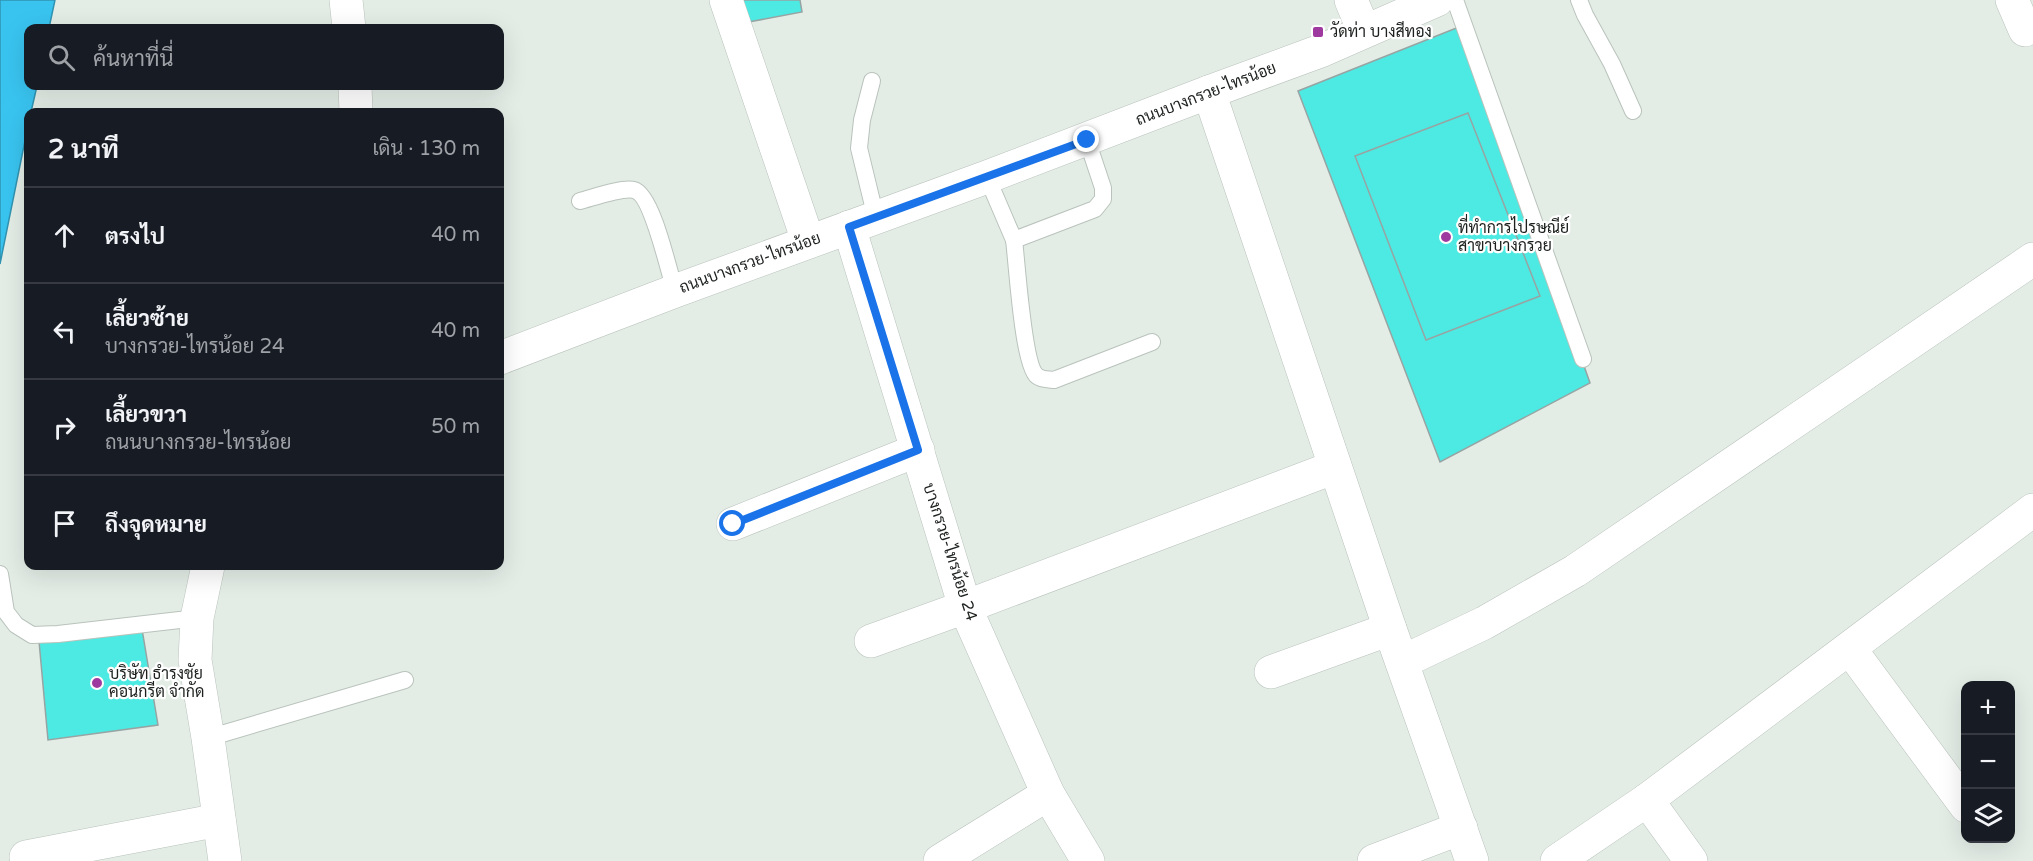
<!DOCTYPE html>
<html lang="th">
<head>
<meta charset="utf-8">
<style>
  :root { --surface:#171b24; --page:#242831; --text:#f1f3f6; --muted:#9ea1a6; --line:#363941 }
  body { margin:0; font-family:"Varela Round",Sarabun,sans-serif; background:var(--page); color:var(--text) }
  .controls { position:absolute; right:18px; bottom:18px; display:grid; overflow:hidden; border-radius:12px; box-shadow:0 6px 24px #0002 }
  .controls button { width:54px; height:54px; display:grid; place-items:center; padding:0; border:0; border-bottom:2px solid var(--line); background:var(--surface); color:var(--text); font:30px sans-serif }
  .stop { position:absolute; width:18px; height:18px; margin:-14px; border:4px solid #1a73e8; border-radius:50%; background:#fff }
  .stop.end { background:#1a73e8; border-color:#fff; box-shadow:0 2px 6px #0008 }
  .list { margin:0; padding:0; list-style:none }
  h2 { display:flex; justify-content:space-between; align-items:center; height:78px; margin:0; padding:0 24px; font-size:26px }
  h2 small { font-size:20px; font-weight:400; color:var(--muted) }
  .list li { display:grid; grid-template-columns:39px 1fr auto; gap:18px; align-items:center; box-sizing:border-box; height:96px; padding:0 24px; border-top:2px solid var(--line) }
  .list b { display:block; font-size:22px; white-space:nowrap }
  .list p { margin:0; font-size:20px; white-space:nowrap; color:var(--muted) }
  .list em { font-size:20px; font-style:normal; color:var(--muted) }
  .icon { flex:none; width:33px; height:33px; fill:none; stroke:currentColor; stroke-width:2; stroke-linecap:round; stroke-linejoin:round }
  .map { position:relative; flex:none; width:2033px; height:861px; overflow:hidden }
  .search { position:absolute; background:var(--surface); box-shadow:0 6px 24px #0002; left:24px; top:24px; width:480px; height:66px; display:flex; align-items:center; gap:15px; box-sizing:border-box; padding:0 21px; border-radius:12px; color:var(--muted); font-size:22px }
  .panel { position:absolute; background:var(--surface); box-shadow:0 6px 24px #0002; left:24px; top:108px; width:480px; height:462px; border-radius:12px }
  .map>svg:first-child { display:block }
</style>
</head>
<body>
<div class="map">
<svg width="2033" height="861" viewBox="0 0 2033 861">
  <rect width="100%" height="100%" fill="#e3ede6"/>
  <!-- water -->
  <polygon fill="#39c4f0" stroke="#3193b1" stroke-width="1.5" points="0,0 55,0 49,28 28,28 28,86 37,86 31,112 28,112 28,126 0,264"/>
  <!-- building -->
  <g fill="#4ceae2" stroke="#97a4a3" stroke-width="1.5">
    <polygon points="733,0 800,0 802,12 738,24"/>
    <polygon points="1464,25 1590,383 1440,462 1298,91"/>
    <polygon points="1468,113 1540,296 1426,340 1355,156"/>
    <polygon points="142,629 158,725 48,740 39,641"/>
  </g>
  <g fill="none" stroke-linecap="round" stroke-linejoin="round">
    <!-- service casing -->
    <g stroke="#b9c3bc" stroke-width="18">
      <g id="service">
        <polyline points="1455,0 1583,359"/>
        <polyline points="1579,0 1585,15 1612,64 1633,111"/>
        <polyline points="872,81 862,120 859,148 876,218"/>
        <polyline points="987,177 1014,240 1095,209 1103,199 1103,188 1087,140"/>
        <path d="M580 201C592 198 622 187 634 190 652 194 669 272 675 291"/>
        <path d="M1014 240C1017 263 1023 365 1037 376 1042 380 1048 379 1054 380L1152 342"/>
        <polyline points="0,574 6,612 16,625 32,635 58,634 197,618"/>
        <polyline points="208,738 405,680"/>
      </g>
    </g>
    <!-- minor casing -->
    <g stroke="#b9c3bc" stroke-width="34">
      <g id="minor">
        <polyline points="346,0 349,28"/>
        <polyline points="726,0 808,241"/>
        <polyline points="1351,0 1364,31"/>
        <polyline points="2012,0 2025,30"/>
        <polyline points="355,86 356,112"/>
        <polyline points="1209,92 1390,629 1472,861"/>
        <polyline points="849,227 965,607 1048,794 1088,861"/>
        <polyline points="733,524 918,450"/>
        <polyline points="871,641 965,607 1335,467"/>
        <polyline points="1850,649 1966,806"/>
        <polyline points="1402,662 1484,623 1575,571 2033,259"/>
        <polyline points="1271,672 1390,629"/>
        <polyline points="1647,800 1691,861"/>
        <polyline points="26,857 219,820"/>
        <polyline points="940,861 1048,794"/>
        <polyline points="1374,861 1461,828"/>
        <polyline points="1557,861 1647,800 2033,510"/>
      </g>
    </g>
    <!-- secondary casing -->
    <g stroke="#b9c3bc" stroke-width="34">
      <g id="secondary">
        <polyline points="500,358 675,291 987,177 1209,92 1323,50 1437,0"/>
        <polyline points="208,566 197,618 195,660 208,738 225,861"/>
      </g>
    </g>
    <!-- service -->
    <use href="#service" stroke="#fff" stroke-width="16"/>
    <!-- minor -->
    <use href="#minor" stroke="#fff" stroke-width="33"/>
    <!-- secondary -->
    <use href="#secondary" stroke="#fff" stroke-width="33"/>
  </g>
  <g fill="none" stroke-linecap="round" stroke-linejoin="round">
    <!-- route -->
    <polyline stroke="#1a73e8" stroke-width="8" points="733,524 918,450 849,227 1087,140"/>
  </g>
  <!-- markers -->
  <g fill="#9e3a9f" stroke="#fff" stroke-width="2">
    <rect x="1312" y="26" width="12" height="12" rx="3"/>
    <circle cx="1446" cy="237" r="6"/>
    <circle cx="97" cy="683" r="6"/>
  </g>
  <g text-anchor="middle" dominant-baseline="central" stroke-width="4.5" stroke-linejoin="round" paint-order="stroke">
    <!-- poi labels -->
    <g font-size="16" fill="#1d211e" stroke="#fff" text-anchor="start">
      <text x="1330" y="32">วัดท่า บางสีทอง</text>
      <text x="1458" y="228">ที่ทำการไปรษณีย์<tspan x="1458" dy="18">สาขาบางกรวย</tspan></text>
      <text x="109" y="674">บริษัท ธำรงชัย<tspan x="109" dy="18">คอนกรีต จำกัด</tspan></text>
    </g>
    <!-- street labels -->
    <g font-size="16" fill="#1d211e" stroke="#fff">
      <text transform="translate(1206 94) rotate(-21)">ถนนบางกรวย-ไทรน้อย</text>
      <text transform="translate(750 263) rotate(-20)">ถนนบางกรวย-ไทรน้อย</text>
      <text transform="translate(950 552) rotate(72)">บางกรวย-ไทรน้อย 24</text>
    </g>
  </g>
</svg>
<div class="controls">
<button>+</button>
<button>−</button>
<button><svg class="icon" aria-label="layers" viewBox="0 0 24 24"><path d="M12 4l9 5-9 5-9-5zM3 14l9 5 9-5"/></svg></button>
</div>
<div class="stop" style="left:733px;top:524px"></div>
<div class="stop end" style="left:1087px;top:140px"></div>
<div class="search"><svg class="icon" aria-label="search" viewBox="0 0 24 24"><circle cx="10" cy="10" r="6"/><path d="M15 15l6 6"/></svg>ค้นหาที่นี่</div>
<section class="panel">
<h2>2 นาที<small>เดิน · 130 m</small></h2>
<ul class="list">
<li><svg class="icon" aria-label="ahead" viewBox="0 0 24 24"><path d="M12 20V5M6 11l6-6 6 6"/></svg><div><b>ตรงไป</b></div><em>40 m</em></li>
<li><svg class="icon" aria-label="left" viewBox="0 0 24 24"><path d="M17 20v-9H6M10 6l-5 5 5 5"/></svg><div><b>เลี้ยวซ้าย</b><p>บางกรวย-ไทรน้อย 24</p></div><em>40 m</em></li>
<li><svg class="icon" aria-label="right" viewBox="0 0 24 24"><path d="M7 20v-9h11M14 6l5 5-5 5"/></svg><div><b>เลี้ยวขวา</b><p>ถนนบางกรวย-ไทรน้อย</p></div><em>50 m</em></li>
<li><svg class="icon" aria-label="arrive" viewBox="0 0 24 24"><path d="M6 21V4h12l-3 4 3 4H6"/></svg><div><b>ถึงจุดหมาย</b></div></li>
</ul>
</section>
</div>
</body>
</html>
